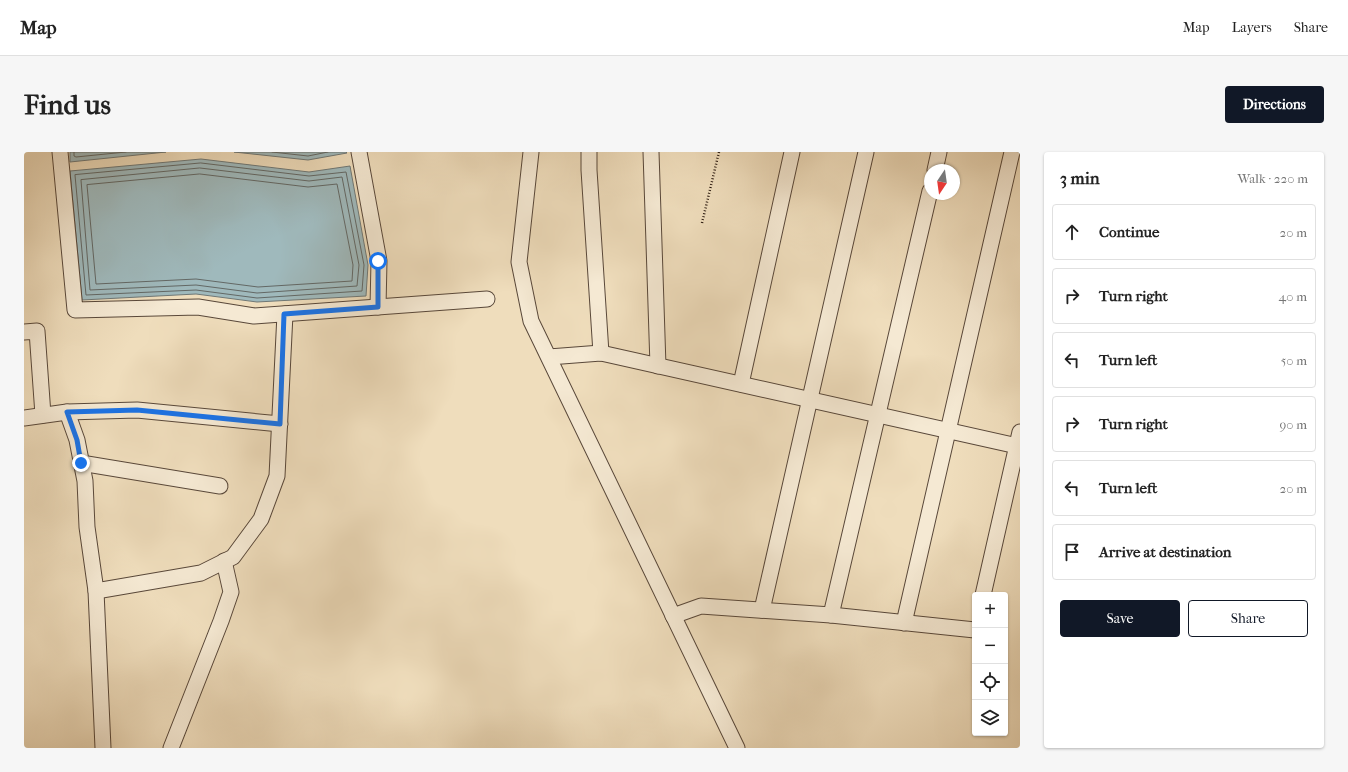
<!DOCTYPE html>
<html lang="en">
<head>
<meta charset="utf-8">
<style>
  :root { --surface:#fff; --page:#f6f6f6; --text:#222; --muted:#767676; --line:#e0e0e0; --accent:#111827 }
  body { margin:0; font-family:"IM FELL French Canon",serif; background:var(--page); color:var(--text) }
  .controls { position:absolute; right:12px; bottom:12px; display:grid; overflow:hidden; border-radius:4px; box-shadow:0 1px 3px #0004 }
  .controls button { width:36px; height:36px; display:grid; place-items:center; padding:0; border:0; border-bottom:1px solid var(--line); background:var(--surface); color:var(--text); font:20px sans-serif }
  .compass { position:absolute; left:900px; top:12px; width:36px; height:36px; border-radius:50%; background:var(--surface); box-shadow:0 1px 3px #0004; rotate:193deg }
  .stop { position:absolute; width:12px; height:12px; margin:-9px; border:3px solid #1a73e8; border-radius:50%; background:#fff }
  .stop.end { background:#1a73e8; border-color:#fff; box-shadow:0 1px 4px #0008 }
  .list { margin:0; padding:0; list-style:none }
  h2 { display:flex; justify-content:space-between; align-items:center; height:52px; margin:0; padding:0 16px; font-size:17px }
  h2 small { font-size:13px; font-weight:400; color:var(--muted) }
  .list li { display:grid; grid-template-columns:26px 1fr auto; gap:12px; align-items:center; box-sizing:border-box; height:56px; margin:0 8px 8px; padding:0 8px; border:1px solid var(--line); border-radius:4px }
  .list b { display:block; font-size:15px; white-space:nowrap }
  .list em { font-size:13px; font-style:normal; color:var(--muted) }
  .actions { display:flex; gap:8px; padding:12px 16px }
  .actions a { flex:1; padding:9px 0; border:1px solid var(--accent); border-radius:4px; text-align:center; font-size:14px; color:var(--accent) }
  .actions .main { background:var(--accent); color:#fff }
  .icon { flex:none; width:22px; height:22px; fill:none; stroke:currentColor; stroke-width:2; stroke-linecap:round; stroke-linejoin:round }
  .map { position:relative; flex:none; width:996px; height:596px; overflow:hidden; border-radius:4px }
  header { display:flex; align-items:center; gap:24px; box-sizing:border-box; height:56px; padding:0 20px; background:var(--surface); border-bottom:1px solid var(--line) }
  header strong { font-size:19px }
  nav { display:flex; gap:22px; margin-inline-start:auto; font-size:14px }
  .intro { display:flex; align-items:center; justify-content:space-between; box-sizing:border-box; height:96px; padding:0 24px }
  h1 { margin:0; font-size:28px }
  .button { padding:10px 18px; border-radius:4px; background:var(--accent); color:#fff; font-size:14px; font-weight:700 }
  main { display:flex; gap:24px; padding:0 24px }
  aside { flex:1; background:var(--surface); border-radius:4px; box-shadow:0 1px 3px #0004 }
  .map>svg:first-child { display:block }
</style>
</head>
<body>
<header>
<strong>Map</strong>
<nav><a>Map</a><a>Layers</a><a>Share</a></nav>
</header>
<div class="intro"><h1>Find us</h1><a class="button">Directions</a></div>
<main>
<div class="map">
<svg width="996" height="596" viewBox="0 0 996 596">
  <rect width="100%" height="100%" fill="#efddbc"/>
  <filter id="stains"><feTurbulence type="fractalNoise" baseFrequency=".005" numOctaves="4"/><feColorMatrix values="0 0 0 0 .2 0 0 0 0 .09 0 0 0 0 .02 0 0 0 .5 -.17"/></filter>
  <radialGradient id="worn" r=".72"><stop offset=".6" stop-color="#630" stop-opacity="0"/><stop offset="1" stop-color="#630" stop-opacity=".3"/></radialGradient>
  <!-- water -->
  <g fill="#9fb9bc" stroke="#6f7876">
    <polygon points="46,0 142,0 46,10"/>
    <polygon points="210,0 322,0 323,1 284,8"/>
    <polygon points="177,7 285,20 326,14 344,113 342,144 233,150 172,142 58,148 46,19"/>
  </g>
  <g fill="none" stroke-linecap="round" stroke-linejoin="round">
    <!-- shore -->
    <g stroke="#636865" stroke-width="1">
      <polyline points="50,0 50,4 52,5 102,0"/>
      <polyline points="248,0 284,4 304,0"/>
      <polygon points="177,11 285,24 322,20 340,113 338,139 233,146 172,138 62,143 51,23"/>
      <polygon points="176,16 285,29 318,25 335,113 333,134 233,141 172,133 66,138 57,28"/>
      <polygon points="176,22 284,35 313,32 329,113 328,129 234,135 172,127 72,132 63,33"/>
    </g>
    <!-- minor casing -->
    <g stroke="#59483a" stroke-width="17">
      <g id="minor">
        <polyline points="36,0 51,158 174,155 230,164 463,147"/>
        <polyline points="335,0 355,109 354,155"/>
        <polyline points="507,0 495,110 507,169 713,596"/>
        <polyline points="565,0 565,18 577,201"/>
        <polyline points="627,0 634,214"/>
        <polyline points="911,18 915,0"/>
        <polyline points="0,180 13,179 19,263"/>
        <polyline points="525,205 577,201 993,294"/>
        <polyline points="717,232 768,0"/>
        <polyline points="43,260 53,288 61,329 63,375 72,439 79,596"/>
        <polyline points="0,266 43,260 113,258 256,272"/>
        <polyline points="57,311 196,334"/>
        <polyline points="72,439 177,421 209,405 237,367 253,324 261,162"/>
        <polyline points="959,443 996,280"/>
        <polyline points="738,458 842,0"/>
        <polyline points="807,463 906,39"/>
        <polyline points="649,464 677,454 807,463 951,478"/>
        <polyline points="880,471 988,0"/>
        <polyline points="147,596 197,469 207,440 200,409"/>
      </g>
    </g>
    <!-- path -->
    <polyline stroke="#27170e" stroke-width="2.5" stroke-dasharray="1 2" stroke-linecap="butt" points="678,71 695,0"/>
    <!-- minor -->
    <use href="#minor" stroke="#f5e9d3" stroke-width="15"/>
  </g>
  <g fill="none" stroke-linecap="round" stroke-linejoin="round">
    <!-- route -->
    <polyline stroke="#1a73e8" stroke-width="5" points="57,311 53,288 43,260 113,258 256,272 260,162 354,155 354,109"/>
  </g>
  <rect width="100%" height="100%" filter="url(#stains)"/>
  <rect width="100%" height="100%" fill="url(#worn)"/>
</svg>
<div class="controls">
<button>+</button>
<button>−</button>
<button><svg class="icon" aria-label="locate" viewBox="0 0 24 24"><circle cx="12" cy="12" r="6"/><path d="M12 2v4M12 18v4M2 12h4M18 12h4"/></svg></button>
<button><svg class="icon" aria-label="layers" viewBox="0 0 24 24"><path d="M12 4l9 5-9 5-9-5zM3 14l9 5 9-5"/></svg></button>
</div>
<svg class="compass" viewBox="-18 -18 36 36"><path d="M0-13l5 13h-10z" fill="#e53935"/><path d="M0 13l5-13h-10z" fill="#767676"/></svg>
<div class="stop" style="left:354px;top:109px"></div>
<div class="stop end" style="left:57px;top:311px"></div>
</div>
<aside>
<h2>3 min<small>Walk · 220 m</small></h2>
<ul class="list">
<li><svg class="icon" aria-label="ahead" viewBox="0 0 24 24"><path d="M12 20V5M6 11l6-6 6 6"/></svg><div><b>Continue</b></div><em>20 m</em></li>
<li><svg class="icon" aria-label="right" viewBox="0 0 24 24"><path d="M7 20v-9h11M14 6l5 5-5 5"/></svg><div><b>Turn right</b></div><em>40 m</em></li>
<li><svg class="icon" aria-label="left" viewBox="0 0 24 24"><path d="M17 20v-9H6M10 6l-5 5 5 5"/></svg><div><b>Turn left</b></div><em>50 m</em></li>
<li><svg class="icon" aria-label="right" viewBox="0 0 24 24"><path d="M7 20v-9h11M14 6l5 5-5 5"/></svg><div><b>Turn right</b></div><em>90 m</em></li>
<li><svg class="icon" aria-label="left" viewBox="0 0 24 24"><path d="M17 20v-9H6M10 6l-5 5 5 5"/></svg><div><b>Turn left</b></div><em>20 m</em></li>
<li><svg class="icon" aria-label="arrive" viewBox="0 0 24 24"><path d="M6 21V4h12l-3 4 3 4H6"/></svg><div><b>Arrive at destination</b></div></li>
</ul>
<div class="actions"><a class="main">Save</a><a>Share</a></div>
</aside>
</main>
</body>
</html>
